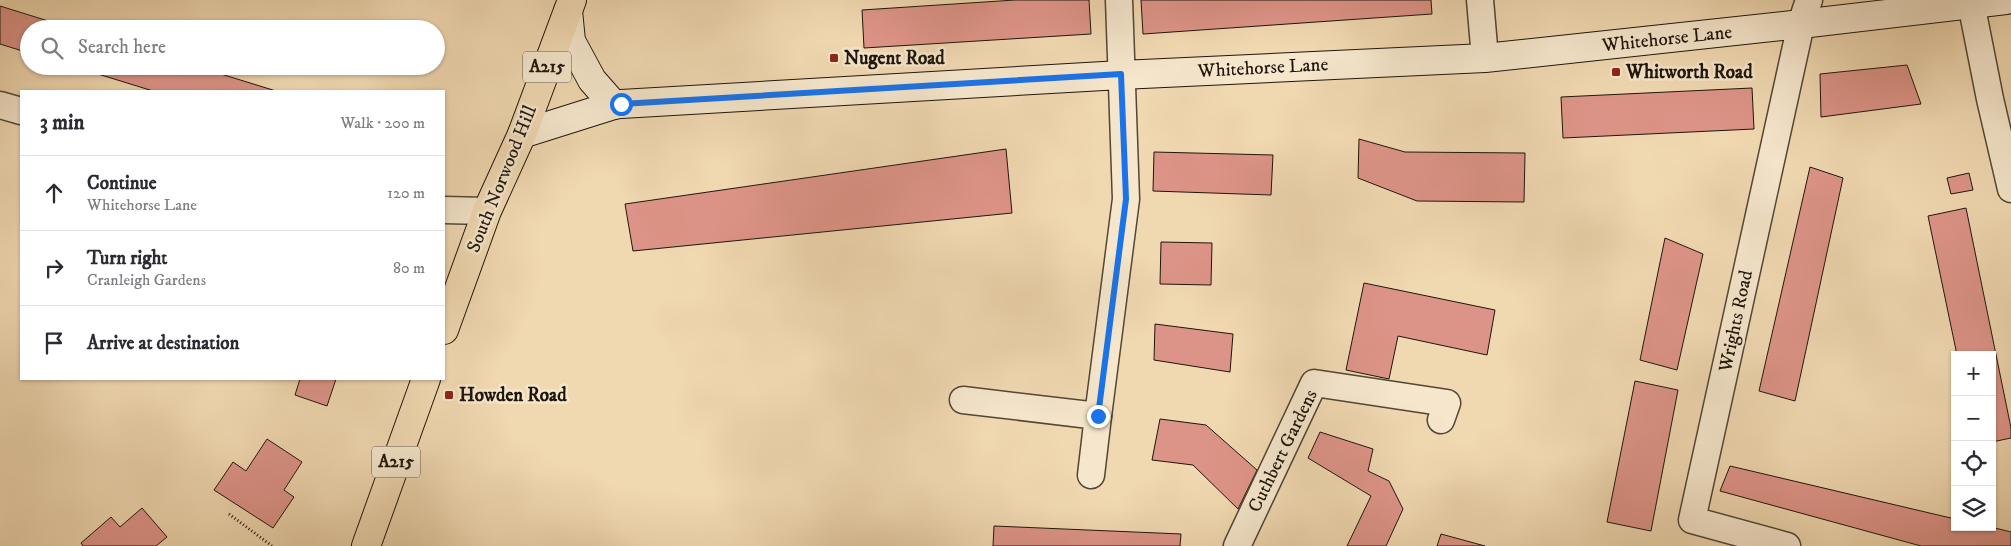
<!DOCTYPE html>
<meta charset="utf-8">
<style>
body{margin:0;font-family:"IM FELL DW Pica",serif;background:#f2f2f3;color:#2b2b33}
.controls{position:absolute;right:15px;bottom:15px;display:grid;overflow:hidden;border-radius:0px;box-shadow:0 1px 4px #0004}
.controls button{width:45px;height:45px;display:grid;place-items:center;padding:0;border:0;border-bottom:1px solid #e1e1e2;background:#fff;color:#2b2b33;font:25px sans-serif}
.stop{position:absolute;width:15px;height:15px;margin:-11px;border:4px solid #1a73e8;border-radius:50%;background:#fff}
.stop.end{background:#1a73e8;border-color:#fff;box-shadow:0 1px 5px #0008}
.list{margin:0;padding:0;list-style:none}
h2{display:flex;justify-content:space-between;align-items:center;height:65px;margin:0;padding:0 20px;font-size:21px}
h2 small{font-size:16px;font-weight:400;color:#7c7c81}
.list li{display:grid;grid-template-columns:32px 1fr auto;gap:15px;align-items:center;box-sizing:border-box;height:75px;padding:0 20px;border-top:1px solid #e1e1e2}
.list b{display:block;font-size:19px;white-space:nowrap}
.list p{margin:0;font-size:16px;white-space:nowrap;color:#7c7c81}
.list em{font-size:16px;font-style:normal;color:#7c7c81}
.icon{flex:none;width:28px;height:28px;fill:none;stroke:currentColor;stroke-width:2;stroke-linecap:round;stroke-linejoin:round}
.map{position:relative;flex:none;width:2011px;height:546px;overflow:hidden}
.search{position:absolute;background:#fff;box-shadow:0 1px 4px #0004;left:20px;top:20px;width:425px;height:55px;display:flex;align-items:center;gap:12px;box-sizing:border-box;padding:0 18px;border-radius:28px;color:#7c7c81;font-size:19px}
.panel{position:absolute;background:#fff;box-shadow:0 1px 4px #0004;left:20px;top:90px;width:425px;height:290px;border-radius:0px}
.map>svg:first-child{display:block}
</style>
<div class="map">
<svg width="2011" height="546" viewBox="0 0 2011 546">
<rect width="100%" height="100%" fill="#f0d8b1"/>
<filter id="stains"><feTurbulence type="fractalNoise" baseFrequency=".004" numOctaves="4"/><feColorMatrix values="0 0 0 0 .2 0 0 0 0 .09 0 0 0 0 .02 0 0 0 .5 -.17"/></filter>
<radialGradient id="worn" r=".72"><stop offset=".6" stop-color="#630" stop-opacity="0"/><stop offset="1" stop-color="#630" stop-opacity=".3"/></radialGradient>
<!-- building -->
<g fill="#dd9488" stroke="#1e160c">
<polygon points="1015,0 1089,0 1091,34 864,48 862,10"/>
<polygon points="1141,0 1431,0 1432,14 1143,34"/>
<polygon points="0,6 74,29 29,29 29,53 0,44"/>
<polygon points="1907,65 1921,104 1821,117 1820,74"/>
<polygon points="72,66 195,66 276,91 153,91"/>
<polygon points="1752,88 1754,129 1563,138 1561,97"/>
<polygon points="1359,139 1405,152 1525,153 1524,202 1417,201 1358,178"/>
<polygon points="1006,149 1012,213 633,251 625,204"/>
<polygon points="1154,152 1273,155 1271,195 1153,191"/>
<polygon points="1810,167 1843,178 1795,401 1759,391"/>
<polygon points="1969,173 1973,190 1951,194 1947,178"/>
<polygon points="1966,208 2011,428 2011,438 1992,442 1992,355 1957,355 1928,216"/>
<polygon points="1665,238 1703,254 1677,370 1640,360"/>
<polygon points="1161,242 1212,243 1211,285 1160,284"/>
<polygon points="1364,283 1495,310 1487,355 1398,336 1389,379 1346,370"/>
<polygon points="1155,324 1233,334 1230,372 1154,360"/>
<polygon points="300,379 336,379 327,406 295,395"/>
<polygon points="1635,381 1678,390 1651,531 1607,522"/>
<polygon points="1160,419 1206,425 1257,470 1238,509 1193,465 1152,460"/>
<polygon points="1320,432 1373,449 1368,471 1389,481 1403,509 1386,546 1347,546 1371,496 1308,458"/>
<polygon points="267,439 302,462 284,490 294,497 273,528 214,490 233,462 246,471"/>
<polygon points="1730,466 1955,519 1955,527 1991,527 2011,532 2011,546 1921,546 1720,491"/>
<polygon points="142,508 167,537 156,546 83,546 81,543 111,517 120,527"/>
<polygon points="994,526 1181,534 1180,546 993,546"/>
<polygon points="1441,534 1485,546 1437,546"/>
</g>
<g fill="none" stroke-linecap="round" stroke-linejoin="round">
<defs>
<g id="street">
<polyline points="1480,0 1485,58"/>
<polyline points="1971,3 1990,99 2011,189"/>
<polyline points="0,105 21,111"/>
<polyline points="444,210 487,211"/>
<polyline points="963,400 1098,416 1126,199 1119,0"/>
<polyline points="1091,475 1098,416"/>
<polyline points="1237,546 1314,383 1447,403 1441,420"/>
<polyline points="1787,546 1692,520 1801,24 1809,0"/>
</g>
<g id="secondary">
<polyline points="568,11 571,41 592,80 614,105"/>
<polyline points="522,134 614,105 621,104 1121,75 1485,58 1801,24 2006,0"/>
</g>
<g id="primary">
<polyline points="444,330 487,211 522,134 572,0"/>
<polyline points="366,546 426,379"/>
</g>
</defs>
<!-- street casing -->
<use href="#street" stroke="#524635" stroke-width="29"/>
<!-- secondary casing -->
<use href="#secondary" stroke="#1e160c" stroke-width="30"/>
<!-- primary casing -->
<use href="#primary" stroke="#1e160c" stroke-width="30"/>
<!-- path -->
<polyline stroke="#1e160c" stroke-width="3" stroke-dasharray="1 2.5" stroke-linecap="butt" points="229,514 272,546"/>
<!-- street -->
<use href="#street" stroke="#f5e6cc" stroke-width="26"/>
<!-- secondary -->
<use href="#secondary" stroke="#f5e6cc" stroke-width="28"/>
<!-- primary -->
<use href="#primary" stroke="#f0d8b1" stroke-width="28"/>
</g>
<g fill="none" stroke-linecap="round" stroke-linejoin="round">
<!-- route -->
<polyline stroke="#1a73e8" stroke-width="6" points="621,104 1121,74 1126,199 1098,416"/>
</g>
<!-- markers -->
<g fill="#8f2418" stroke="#f5e6cc" stroke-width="2">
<rect x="829" y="53" width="10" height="10" rx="2.5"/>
<rect x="1611" y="67" width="10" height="10" rx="2.5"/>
<rect x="444" y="390" width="10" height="10" rx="2.5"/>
</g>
<g text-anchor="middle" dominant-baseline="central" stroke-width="5" stroke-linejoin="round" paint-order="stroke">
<!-- shield labels -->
<g fill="#f5e6cc" stroke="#5e5446" stroke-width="1">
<rect x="523" y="51.5" width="48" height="31" rx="4"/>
<rect x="372" y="446.5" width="48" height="31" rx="4"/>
</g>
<g font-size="18" font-weight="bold" fill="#1e160c">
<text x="547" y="67">A215</text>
<text x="396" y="462">A215</text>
</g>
<!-- street labels -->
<g font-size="19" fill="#1e160c" stroke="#f5e6cc">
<text transform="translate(1667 39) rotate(-6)">Whitehorse Lane</text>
<text transform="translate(1263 68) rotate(-3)">Whitehorse Lane</text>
<text transform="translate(502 179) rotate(-68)">South Norwood Hill</text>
<text transform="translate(1736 321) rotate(-78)">Wrights Road</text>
<text transform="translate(1283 451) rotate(-64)">Cuthbert Gardens</text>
</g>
<!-- poi labels -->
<g font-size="19" font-weight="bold" fill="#1e160c" stroke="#f5e6cc" text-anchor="start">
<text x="844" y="58">Nugent Road</text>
<text x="1626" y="72">Whitworth Road</text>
<text x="459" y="395">Howden Road</text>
</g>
</g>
<rect width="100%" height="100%" filter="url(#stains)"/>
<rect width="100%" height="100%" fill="url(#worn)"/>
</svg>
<div class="controls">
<button>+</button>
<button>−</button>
<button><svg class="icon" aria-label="locate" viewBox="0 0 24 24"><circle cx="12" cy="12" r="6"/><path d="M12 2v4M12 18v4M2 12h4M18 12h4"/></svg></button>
<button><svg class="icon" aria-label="layers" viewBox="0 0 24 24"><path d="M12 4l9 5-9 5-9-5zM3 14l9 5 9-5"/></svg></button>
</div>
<div class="stop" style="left:621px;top:104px"></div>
<div class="stop end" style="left:1098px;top:416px"></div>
<div class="search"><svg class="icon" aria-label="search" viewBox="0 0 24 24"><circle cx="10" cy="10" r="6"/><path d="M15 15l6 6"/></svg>Search here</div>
<section class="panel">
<h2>3 min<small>Walk · 200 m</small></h2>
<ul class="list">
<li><svg class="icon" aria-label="ahead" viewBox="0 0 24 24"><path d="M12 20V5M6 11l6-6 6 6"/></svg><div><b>Continue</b><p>Whitehorse Lane</p></div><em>120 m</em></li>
<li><svg class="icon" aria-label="right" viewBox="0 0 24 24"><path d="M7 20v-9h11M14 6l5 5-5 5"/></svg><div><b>Turn right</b><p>Cranleigh Gardens</p></div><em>80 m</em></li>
<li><svg class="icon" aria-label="arrive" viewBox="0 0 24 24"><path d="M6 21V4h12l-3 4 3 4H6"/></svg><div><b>Arrive at destination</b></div></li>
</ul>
</section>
</div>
